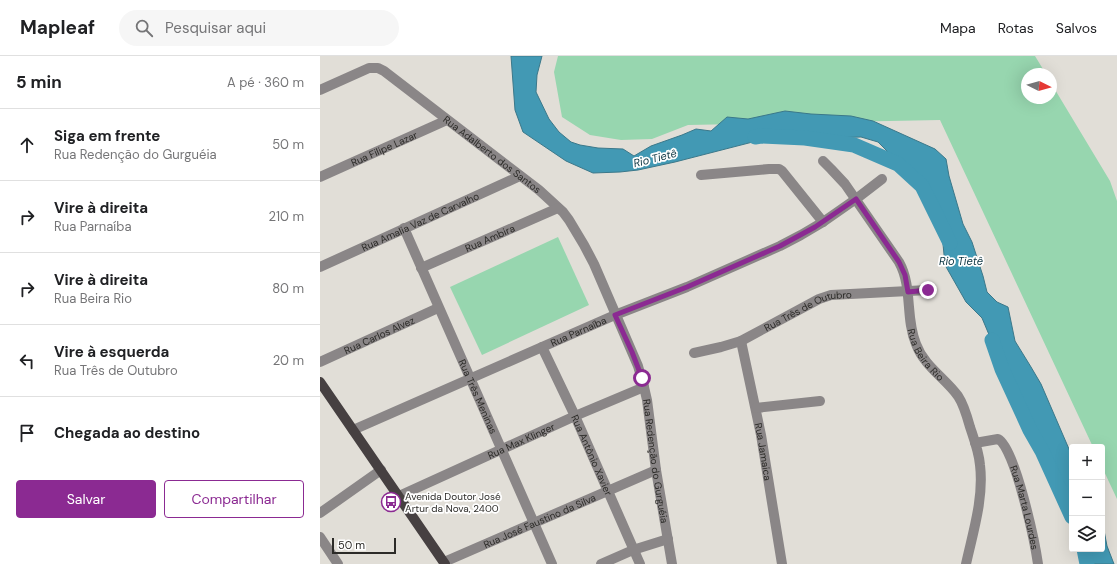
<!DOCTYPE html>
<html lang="pt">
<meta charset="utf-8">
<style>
body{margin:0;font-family:"DM Sans",sans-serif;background:#f6f6f6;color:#202124}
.controls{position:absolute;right:12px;bottom:12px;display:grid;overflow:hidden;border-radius:4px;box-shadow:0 4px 16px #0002}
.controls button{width:36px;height:36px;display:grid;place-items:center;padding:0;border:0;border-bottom:1px solid #e0e0e0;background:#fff;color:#202124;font:20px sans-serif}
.compass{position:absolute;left:701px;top:12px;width:36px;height:36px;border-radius:50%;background:#fff;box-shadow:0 4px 16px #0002;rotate:95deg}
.scale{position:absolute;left:12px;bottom:10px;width:64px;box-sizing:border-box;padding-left:4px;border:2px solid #2c2b28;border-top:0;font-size:11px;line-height:14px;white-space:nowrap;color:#2c2b28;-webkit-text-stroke:3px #fff;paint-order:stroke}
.stop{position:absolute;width:12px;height:12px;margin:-9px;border:3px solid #8b2a92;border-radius:50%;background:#fff}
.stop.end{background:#8b2a92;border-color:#fff;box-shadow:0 1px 4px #0008}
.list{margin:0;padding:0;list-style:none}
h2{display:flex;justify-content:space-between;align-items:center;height:52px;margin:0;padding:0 16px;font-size:17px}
h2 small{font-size:13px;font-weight:400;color:#757577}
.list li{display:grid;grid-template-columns:26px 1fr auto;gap:12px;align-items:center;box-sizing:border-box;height:72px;padding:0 16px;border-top:1px solid #e0e0e0}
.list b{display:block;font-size:15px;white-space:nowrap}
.list p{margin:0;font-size:13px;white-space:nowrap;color:#757577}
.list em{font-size:13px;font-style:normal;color:#757577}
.actions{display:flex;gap:8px;padding:12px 16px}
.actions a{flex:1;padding:9px 0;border:1px solid #8b2a92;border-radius:4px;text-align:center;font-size:14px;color:#8b2a92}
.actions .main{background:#8b2a92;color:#fff}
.icon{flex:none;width:22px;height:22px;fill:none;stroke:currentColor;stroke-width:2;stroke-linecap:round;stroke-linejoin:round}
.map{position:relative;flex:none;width:797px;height:508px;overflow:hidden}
header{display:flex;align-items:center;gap:24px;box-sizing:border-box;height:56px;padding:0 20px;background:#fff;border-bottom:1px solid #e0e0e0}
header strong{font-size:19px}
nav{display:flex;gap:22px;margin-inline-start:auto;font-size:14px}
.search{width:280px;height:36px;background:#f6f6f6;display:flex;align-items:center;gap:10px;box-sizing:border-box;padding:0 14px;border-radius:22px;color:#757577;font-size:15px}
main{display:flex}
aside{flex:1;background:#fff}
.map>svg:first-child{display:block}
</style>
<header>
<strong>Mapleaf</strong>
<div class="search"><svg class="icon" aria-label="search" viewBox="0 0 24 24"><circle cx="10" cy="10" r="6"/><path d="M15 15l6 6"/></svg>Pesquisar aqui</div>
<nav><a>Mapa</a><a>Rotas</a><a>Salvos</a></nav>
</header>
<main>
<aside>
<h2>5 min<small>A pé · 360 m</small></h2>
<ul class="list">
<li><svg class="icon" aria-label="ahead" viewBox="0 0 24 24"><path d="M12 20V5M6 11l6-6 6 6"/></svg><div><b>Siga em frente</b><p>Rua Redenção do Gurguéia</p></div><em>50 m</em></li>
<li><svg class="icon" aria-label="right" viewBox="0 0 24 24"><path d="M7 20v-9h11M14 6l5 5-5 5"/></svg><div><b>Vire à direita</b><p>Rua Parnaíba</p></div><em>210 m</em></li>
<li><svg class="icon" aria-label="right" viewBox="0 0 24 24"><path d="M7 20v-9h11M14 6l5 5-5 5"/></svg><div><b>Vire à direita</b><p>Rua Beira Rio</p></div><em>80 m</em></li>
<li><svg class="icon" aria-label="left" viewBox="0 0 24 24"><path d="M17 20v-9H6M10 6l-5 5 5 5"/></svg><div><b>Vire à esquerda</b><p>Rua Três de Outubro</p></div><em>20 m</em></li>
<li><svg class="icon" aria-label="arrive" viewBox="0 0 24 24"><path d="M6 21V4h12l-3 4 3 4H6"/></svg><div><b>Chegada ao destino</b></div></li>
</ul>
<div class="actions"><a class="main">Salvar</a><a>Compartilhar</a></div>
</aside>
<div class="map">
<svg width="797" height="508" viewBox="0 0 797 508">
<rect width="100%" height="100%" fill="#e1ded7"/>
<!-- green -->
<g fill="#97d6af">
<polygon points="238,0 715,0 726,18 707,18 707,42 731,42 731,27 790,125 797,145 797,443 782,411 782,391 773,391 620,64 368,69 332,83 301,84 270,79 242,61 234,16"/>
<polygon points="238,181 269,249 162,299 130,231"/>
</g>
<!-- water -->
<g fill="#4299b4" stroke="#3b788a">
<polygon points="191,0 222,0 217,19 216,36 229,63 239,76 251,86 260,89 278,92 303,93 314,100 331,90 362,79 376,73 391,75 407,61 428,63 465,55 491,58 531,60 553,65 615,93 626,103 629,120 643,168 652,186 663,220 667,236 677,246 688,251 695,285 711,311 721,328 752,400 752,470 744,456 748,438 683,312 662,262 646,246 625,209 621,167 600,122 575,103 558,86 541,81 508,82 456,80 355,106 318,114 300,116 273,117 246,105 203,76 195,54"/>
<polygon points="782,464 787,490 794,508 768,508 768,493 782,493"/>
</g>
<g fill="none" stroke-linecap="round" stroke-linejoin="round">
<!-- river -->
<g stroke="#4299b4" stroke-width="15">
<polyline points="435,81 441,80 485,82 534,89 578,108 602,130 630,187"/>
<polyline points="672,284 682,313 710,374 722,395 752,461"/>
<polyline points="764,493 767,508"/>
</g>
<!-- minor -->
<g stroke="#8a8687" stroke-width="10">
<path id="s1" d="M0 34 49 12H58L64 15 219 134 243 156 249 164 264 189 274 208 318 310 324 331 327 344 336 414 352 508"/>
<path id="s2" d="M503 105 511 113 525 128 579 206C593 231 585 262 596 288 604 310 625 322 638 340 644 349 647 360 650 371 654 383 659 396 660 409 664 442 653 476 646 508"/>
<polyline points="381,119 449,113 459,113 462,115 503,166"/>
<path id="s3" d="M0 121 127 64"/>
<path id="s4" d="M84 172 232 508"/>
<path id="s5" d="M0 211 200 120"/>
<path id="s6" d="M101 212 238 152"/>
<path id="s7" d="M421 285 441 379 462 508"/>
<path id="s8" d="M222 291 255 360 320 508"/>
<path id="s9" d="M374 297 401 291 421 285 499 243 511 239 608 234"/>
<path id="s10" d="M0 306 118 252"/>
<polyline points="436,352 500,345"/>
<path id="s11" d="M33 374 295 259 367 231 460 190 481 179 503 166 536 143 562 123"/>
<path id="s12" d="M655 387 678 383C695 391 715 487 718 508"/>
<path id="s13" d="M79 440 255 360 324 331"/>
<polyline points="0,457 61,414"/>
<polyline points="0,481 18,508"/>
<path id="s14" d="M124 506 336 414"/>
<polyline points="281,508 313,494 348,483"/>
</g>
<!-- major -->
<polyline stroke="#464041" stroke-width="10" points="0,326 125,508"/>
</g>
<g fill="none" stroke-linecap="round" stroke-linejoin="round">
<!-- route -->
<polyline stroke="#8b2a92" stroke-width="5" points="322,322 312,296 295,259 367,231 460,190 495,171 536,143 579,206 585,219 588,236 608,234"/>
</g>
<!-- icons -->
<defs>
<symbol id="bus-ring" viewBox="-11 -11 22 22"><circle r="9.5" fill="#fff" stroke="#8b2a92" stroke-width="1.5"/><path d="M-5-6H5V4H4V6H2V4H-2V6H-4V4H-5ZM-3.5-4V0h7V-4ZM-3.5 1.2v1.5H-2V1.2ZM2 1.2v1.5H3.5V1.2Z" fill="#8b2a92"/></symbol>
</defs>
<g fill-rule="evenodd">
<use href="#bus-ring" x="60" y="435" width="22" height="22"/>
</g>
<g text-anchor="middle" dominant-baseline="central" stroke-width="3.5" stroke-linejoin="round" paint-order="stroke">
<!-- street labels -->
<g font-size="10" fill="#2c2b28" stroke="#fff">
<text stroke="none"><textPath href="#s3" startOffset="70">Rua Filipe Lazar</textPath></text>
<text stroke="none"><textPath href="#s1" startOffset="206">Rua Adalberto dos Santos</textPath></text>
<text stroke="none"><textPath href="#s5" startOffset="110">Rua Amalia Vaz de Carvalho</textPath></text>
<text stroke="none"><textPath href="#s6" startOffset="75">Rua Ambira</textPath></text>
<text stroke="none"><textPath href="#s9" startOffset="123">Rua Três de Outubro</textPath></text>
<text stroke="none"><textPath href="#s11" startOffset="246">Rua Parnaíba</textPath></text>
<text stroke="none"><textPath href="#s10" startOffset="65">Rua Carlos Alvez</textPath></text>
<text stroke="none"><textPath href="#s2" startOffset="225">Rua Beira Rio</textPath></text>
<text stroke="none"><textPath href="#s4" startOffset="184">Rua Três Meninas</textPath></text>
<text stroke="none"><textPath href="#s13" startOffset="134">Rua Max Klinger</textPath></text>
<text stroke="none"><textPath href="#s7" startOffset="113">Rua Jamaica</textPath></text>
<text stroke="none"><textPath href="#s8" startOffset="119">Rua Antônio Xavier</textPath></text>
<text stroke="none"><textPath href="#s1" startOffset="566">Rua Redenção do Gurguéia</textPath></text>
<text stroke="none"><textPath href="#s12" startOffset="98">Rua Marta Lourdes</textPath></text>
<text stroke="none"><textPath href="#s14" startOffset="104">Rua José Faustino da Silva</textPath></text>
</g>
<!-- poi labels -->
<g font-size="10" fill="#2c2b28" stroke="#fff" text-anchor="start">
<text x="85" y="440">Avenida Doutor José<tspan x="85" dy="12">Artur da Nova, 2400</tspan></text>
</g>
<!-- water labels -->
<g font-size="11" font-style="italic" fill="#0a3340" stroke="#fff">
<text transform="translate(335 102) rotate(-14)">Rio Tietê</text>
<text x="641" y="205">Rio Tietê</text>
</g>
</g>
</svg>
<div class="controls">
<button>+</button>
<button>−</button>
<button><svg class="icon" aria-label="layers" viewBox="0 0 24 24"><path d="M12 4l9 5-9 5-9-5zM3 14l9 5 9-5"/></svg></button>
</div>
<svg class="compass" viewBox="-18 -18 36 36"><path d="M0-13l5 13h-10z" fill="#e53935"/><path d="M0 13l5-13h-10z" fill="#757577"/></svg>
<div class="scale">50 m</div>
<div class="stop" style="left:322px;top:322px"></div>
<div class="stop end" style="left:608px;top:234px"></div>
</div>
</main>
